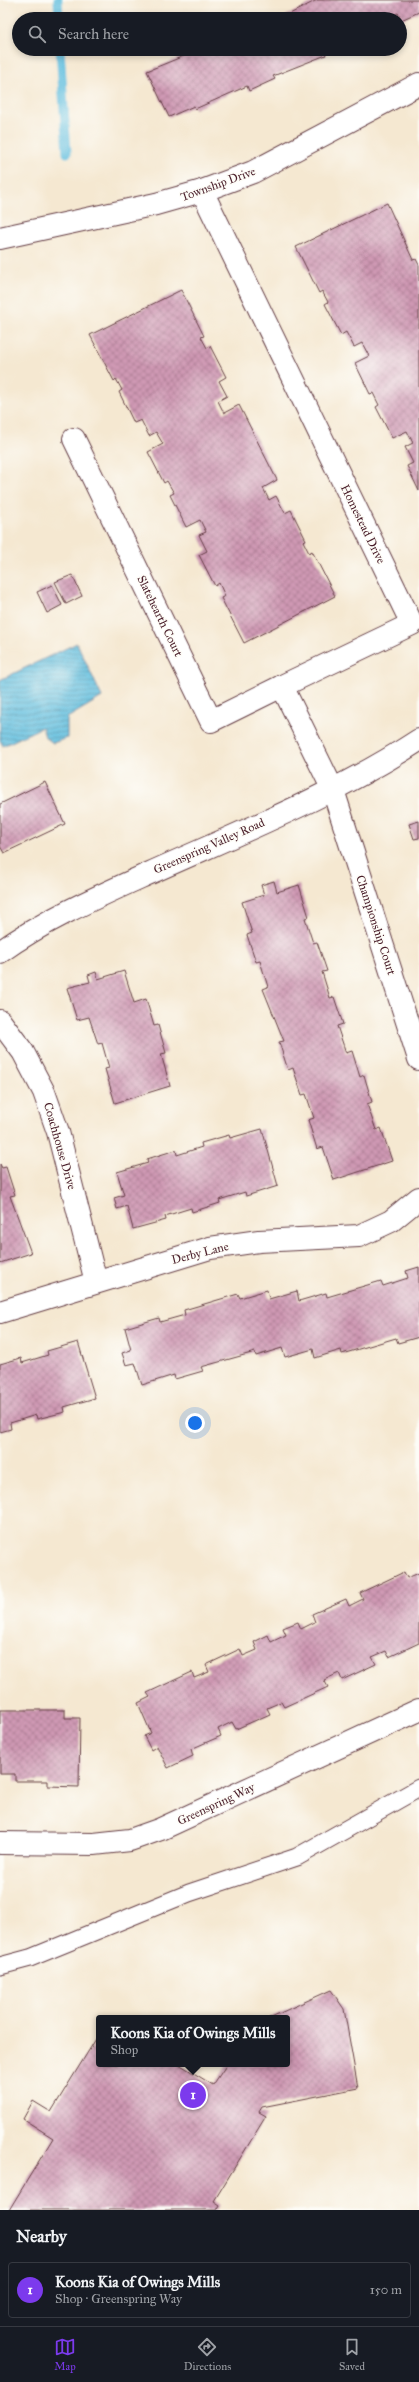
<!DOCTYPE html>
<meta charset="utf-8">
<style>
body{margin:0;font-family:"IM FELL Great Primer",serif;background:#242831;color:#f1f3f6}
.you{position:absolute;left:195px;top:1423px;width:14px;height:14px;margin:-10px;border:3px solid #fff;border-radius:50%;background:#1a73e8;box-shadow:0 0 0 6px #1a73e833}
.badge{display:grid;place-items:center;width:26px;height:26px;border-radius:50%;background:#7c3aed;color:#fff;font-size:13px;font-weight:700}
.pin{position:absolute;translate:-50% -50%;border:2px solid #fff;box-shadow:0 1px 4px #0006}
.popup{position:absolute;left:96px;top:2015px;width:194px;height:52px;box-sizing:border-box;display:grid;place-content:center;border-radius:4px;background:#171b24;filter:drop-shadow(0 1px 3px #0005);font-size:13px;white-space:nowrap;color:#9ea1a6}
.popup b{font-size:15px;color:#f1f3f6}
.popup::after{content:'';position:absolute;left:50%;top:100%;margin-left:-8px;border:8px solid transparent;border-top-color:#171b24}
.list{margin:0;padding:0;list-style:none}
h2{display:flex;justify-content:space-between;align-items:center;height:52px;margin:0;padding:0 16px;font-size:17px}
h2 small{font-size:13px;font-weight:400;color:#9ea1a6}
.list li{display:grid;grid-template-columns:26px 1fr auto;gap:12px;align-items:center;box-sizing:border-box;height:56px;margin:0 8px 8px;padding:0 8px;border:1px solid #363941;border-radius:4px}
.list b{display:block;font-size:15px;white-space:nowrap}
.list p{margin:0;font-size:13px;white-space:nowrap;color:#9ea1a6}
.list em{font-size:13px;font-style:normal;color:#9ea1a6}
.icon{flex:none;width:22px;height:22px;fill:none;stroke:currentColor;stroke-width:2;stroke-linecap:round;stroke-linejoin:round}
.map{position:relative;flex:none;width:419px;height:2210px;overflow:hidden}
.search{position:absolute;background:#171b24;box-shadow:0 2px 6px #0003;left:12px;right:12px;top:12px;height:44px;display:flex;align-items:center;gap:10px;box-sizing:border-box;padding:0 14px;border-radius:22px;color:#9ea1a6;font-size:15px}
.sheet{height:116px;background:#171b24}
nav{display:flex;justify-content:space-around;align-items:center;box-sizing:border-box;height:56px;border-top:1px solid #363941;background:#171b24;font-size:11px;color:#9ea1a6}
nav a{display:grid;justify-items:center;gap:2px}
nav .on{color:#7c3aed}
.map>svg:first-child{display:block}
</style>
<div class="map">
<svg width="419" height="2210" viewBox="0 0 419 2210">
<defs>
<pattern id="water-rules" width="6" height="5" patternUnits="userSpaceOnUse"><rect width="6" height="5" fill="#60bede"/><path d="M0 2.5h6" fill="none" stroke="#519ab4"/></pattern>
<pattern id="building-cross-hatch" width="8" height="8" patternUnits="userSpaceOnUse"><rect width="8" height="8" fill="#cf99b4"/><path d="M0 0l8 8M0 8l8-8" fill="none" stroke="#aa7c93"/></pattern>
</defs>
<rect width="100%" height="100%" fill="#fdfcf7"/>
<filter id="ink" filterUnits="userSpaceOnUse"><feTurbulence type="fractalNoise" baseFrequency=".025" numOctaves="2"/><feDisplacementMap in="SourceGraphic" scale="8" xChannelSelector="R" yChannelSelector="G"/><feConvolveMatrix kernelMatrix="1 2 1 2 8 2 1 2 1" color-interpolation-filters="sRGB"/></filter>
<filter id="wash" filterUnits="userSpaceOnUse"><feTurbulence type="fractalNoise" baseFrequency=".012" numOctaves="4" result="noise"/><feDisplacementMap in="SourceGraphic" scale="16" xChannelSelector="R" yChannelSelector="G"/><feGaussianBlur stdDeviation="0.9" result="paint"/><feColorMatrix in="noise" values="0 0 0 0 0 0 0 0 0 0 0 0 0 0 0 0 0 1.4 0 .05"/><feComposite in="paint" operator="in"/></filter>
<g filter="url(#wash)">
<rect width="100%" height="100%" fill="#f5e8d1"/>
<!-- water -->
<polygon fill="url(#water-rules)" stroke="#556e84" points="77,643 102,697 67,718 67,738 53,743 45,737 42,727 3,746 0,740 0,680"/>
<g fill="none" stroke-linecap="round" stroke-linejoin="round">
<!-- stream -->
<g stroke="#60bede" stroke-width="9">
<polyline points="58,0 59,19"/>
<polyline points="60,49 67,153"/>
</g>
</g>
<g id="blocks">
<!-- building -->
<g fill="url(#building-cross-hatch)">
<polygon points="317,0 419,0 419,12 401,20 398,13 384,19 280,19"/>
<polygon points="201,49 202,52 209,49 329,49 324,51 326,55 273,76 275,79 249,91 247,86 195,109 194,106 169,117 147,71"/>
<polygon points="387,203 413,260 416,259 419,265 419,491 407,466 413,463 405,447 413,443 407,431 392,438 376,407 379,405 373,393 370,394 355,363 369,356 362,343 354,347 346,332 341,335 325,304 328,302 322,291 319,293 296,247"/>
<polygon points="181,290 204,336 201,337 207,348 210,346 226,377 219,381 227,396 218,401 224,413 239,405 277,480 263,488 269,500 276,496 285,513 291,510 306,540 303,541 309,553 312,551 335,596 244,643 221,598 225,596 219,583 215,586 199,555 207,551 199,535 206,532 200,520 186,527 170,495 174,493 167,481 164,483 148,452 163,444 156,432 149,436 141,420 134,423 119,392 122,390 116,379 114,381 90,335"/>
<polygon points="72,575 82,596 66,604 55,582"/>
<polygon points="52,585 62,605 47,613 37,592"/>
<polygon points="45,782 65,824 4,853 0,846 0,804"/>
<polygon points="419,821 419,838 414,839 409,824"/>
<polygon points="274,881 277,892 299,885 309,917 305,918 313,943 317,942 327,971 322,972 330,998 334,997 343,1024 337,1026 346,1053 352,1051 360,1077 364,1075 372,1102 367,1104 376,1130 381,1128 392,1161 334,1180 323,1147 317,1149 308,1120 314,1118 306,1094 302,1095 293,1068 288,1070 279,1042 284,1041 263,989 268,987 260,961 256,962 247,935 252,933 242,902 264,895 261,885"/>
<polygon points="124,971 134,1003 146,999 154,1026 158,1025 166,1053 161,1054 170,1086 115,1103 105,1069 109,1068 102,1043 98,1044 89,1017 77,1020 67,988 90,982 88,975 96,972 98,979"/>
<polygon points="262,1129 278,1186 246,1196 245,1192 219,1200 220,1203 192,1212 191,1208 165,1216 166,1220 133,1229 127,1206 117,1209 114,1198 124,1195 117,1172 148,1163 147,1159 176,1150 177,1155 202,1147 201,1143 229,1135 230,1138"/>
<polygon points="0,1164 2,1168 6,1167 15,1195 10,1196 31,1253 0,1263"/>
<polygon points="419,1267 419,1337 398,1343 396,1338 342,1354 341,1350 315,1358 313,1349 285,1357 282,1348 256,1356 255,1352 201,1367 203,1371 175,1379 174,1375 142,1385 135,1363 126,1365 122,1353 131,1350 125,1328 159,1318 160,1322 185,1315 184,1310 238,1294 240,1298 267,1290 269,1299 297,1291 299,1301 326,1293 327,1297 381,1281 383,1286 408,1278 406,1271"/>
<polygon points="78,1342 95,1398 64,1407 65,1412 37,1419 36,1415 10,1423 11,1429 0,1432 0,1364 21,1358 22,1363 48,1355 47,1351"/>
<polygon points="404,1572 407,1578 419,1573 419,1643 389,1657 386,1651 372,1657 376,1664 342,1680 339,1673 324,1680 328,1687 284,1707 281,1702 267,1708 270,1714 236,1729 232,1722 218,1729 221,1736 191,1749 193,1756 168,1768 157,1746 151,1750 144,1736 151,1733 138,1703 150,1697 147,1693 192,1672 194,1678 209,1672 206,1665 240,1649 243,1656 257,1650 254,1642 268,1635 271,1642 286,1635 283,1628 298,1622 301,1629 315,1622 312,1614 346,1599 349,1606 363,1599 360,1593"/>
<polygon points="0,1710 65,1710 65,1718 80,1718 79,1787 48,1786 48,1781 15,1781 15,1774 0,1774"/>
<polygon points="331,1990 344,2009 358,2088 262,2107 259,2112 266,2116 214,2201 220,2205 217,2210 9,2210 53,2138 23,2119 33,2101 51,2112 99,2034 99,2064 179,2064 213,2085 227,2064 287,2064 287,2018 269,2018"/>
</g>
</g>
</g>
<g filter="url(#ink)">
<use href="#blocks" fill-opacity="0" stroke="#643d44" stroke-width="1"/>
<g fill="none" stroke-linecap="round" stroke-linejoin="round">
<defs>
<polyline id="lane" points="0,1966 30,1958 189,1893 297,1857 419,1788"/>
<g id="street">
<polyline points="202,191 412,624 282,686 333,790 419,1059"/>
<polyline points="0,238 156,204 202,191 253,172 419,84"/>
<polyline points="74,439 211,721 282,686"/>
<path d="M0 952C46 919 99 896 150 873 241 832 335 795 419 740"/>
<polyline points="0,1021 23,1052 44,1092 58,1132 96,1282"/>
<polyline points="0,1312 210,1248 259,1241 359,1236 391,1221 419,1198"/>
<polyline points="0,1843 94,1844 130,1840 161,1829 419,1710"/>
</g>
</defs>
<!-- lane casing -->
<use href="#lane" stroke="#643d44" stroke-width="19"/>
<!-- street casing -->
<use href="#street" stroke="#643d44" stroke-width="24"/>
<!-- lane -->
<use href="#lane" stroke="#fff" stroke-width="17"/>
<!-- street -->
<use href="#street" stroke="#fff" stroke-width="22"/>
</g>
</g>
<g text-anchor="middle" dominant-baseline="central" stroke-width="3" stroke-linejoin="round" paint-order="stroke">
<!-- street labels -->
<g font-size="12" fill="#4a1f2b" stroke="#fdfcf7">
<text transform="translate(218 184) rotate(-20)">Township Drive</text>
<text transform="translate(363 524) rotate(64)">Homestead Drive</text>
<text transform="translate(160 616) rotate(64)">Slatehearth Court</text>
<text transform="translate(209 846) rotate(-24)">Greenspring Valley Road</text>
<text transform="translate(376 925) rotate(72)">Championship Court</text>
<text transform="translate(60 1146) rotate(74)">Coachhouse Drive</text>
<text transform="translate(200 1253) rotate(-14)">Derby Lane</text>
<text transform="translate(216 1804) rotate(-25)">Greenspring Way</text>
</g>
</g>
</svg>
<div class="you"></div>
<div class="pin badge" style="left:193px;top:2095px">1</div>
<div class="popup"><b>Koons Kia of Owings Mills</b>Shop</div>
<div class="search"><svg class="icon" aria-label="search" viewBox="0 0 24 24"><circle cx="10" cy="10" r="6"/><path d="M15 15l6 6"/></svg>Search here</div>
</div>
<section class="sheet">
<h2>Nearby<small></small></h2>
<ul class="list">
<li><span class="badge">1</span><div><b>Koons Kia of Owings Mills</b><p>Shop · Greenspring Way</p></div><em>150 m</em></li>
</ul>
</section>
<nav>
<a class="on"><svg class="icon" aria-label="map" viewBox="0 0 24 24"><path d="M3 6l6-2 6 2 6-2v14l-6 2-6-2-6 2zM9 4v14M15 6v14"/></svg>Map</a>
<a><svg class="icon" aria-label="directions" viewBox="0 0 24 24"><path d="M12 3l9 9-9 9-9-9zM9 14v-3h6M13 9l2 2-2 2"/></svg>Directions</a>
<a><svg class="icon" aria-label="saved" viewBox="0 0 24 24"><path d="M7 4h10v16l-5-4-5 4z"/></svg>Saved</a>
</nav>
